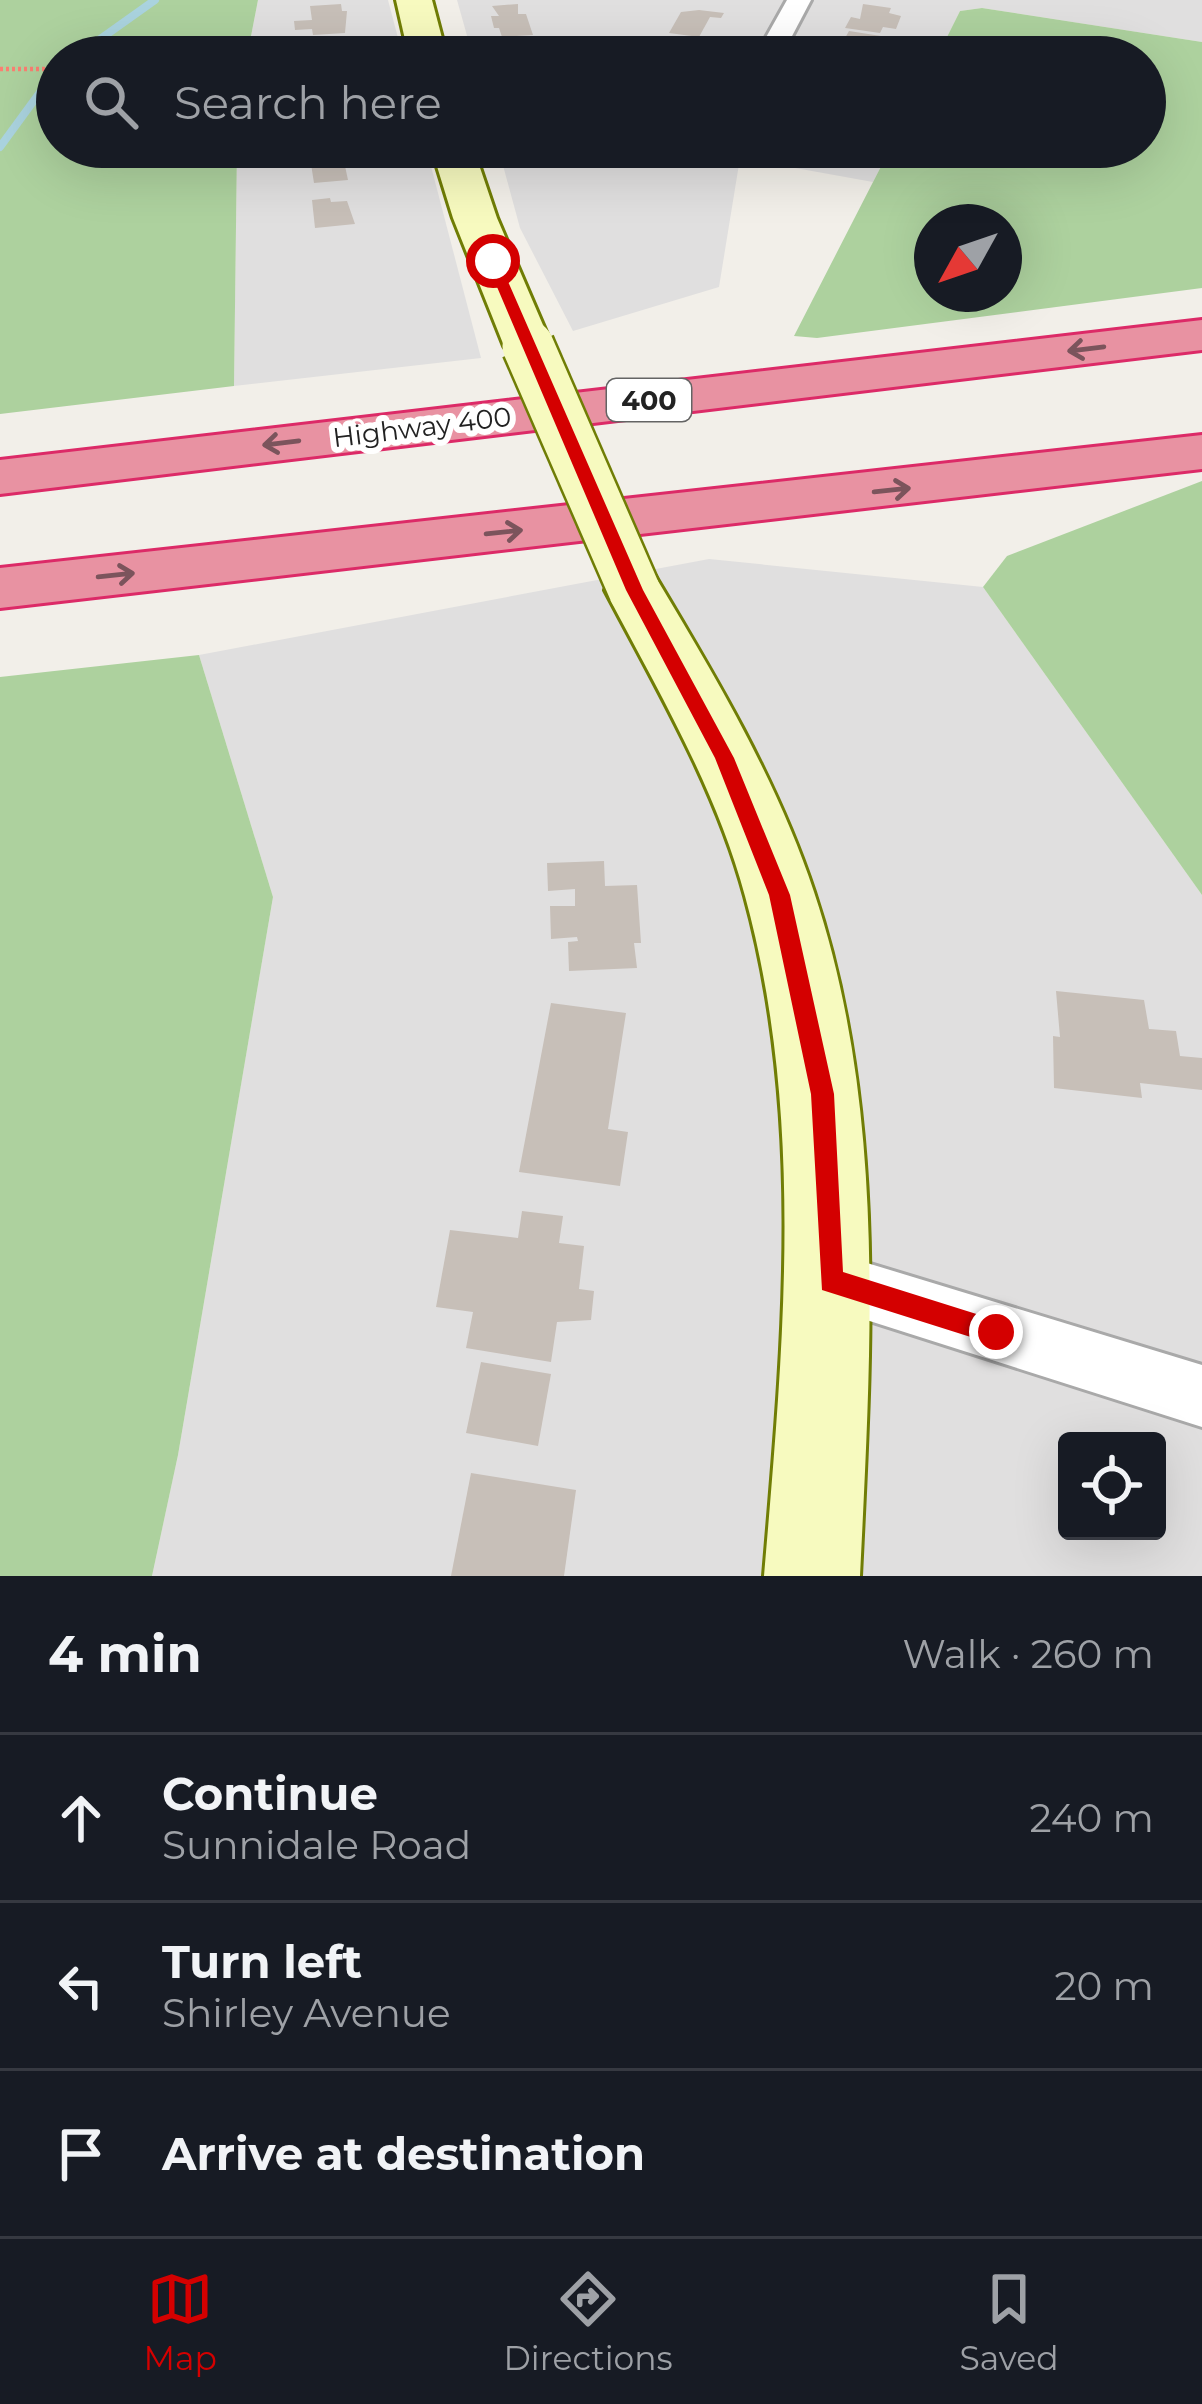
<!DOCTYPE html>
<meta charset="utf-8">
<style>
body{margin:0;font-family:Montserrat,sans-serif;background:#242831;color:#f1f3f6}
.controls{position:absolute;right:36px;bottom:36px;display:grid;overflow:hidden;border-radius:12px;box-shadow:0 12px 48px #0002}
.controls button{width:108px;height:108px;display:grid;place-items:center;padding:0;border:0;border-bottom:3px solid #363941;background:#171b24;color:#f1f3f6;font:60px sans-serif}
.compass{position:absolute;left:914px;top:204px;width:108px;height:108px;border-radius:50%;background:#171b24;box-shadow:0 12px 48px #0002;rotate:230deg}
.stop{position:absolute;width:36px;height:36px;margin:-27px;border:9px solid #d40000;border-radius:50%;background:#fff}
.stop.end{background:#d40000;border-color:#fff;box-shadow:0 3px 12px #0008}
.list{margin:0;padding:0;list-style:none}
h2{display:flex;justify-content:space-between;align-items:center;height:156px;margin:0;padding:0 48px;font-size:51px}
h2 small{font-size:39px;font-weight:400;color:#9ea1a6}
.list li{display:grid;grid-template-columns:78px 1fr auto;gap:36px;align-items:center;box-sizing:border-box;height:168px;padding:0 48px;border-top:3px solid #363941}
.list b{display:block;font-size:45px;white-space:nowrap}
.list p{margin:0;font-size:39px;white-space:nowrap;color:#9ea1a6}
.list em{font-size:39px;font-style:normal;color:#9ea1a6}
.icon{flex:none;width:66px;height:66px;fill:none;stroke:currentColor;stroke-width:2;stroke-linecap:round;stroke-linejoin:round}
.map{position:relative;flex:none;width:1202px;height:1576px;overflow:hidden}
.search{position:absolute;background:#171b24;box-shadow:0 12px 48px #0002;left:36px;right:36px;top:36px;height:132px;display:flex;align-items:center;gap:30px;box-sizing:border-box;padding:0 42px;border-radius:66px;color:#9ea1a6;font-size:45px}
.sheet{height:660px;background:#171b24}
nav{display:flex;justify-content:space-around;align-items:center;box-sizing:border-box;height:168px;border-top:3px solid #363941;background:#171b24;font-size:33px;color:#9ea1a6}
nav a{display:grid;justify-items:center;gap:6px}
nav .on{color:#d40000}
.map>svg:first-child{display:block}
</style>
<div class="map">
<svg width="1202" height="1576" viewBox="0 0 1202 1576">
<rect width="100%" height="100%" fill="#f2efe9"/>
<!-- residential -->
<g fill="#e0dfdf" fill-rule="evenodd">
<polygon points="258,0 388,0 403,57 247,57"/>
<polygon points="457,0 1202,0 1202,42 982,8 960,11 937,57 473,57"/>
<polygon points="237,147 426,147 481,358 234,386"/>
<polygon points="498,147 891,147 873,182 740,158 719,287 573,331 520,228"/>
<path d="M709 559 983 587 1202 895V1576H152L178 1455 273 897 199 655ZM1067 1441H1157V1531H1067Z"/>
</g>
<!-- forest -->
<g fill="#add19e" fill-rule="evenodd">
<polygon points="0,0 258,0 247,57 57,57 57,147 237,147 234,386 0,414"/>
<path d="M982 8 1202 42V288L817 338 794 336 891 147H1145V57H937L960 11ZM1004 222V294H932V222Z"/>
<polygon points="1202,481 1202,895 983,587 1007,556"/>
<polygon points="199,655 273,897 178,1455 152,1576 0,1576 0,677"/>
</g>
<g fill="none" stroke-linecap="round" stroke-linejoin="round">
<!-- stream -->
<g stroke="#aad3df" stroke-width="8">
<polyline points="75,57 155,0"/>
<polyline points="0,147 57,69"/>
</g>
</g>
<!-- building -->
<g fill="#c7bfb8">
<polygon points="341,4 342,11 347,11 345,33 313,35 312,29 295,30 294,21 312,20 310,6"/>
<polygon points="518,4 518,14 526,14 533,35 502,37 499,28 494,28 491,16 499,16 492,6"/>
<polygon points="863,4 891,8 889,13 901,16 896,29 883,27 880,33 845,28 851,17 860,19"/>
<polygon points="699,10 724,13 721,18 710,17 699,37 669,33 681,12"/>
<polygon points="849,31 881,36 871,57 827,52 834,38 844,40"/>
<polygon points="320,147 358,147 362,164 345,166 348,180 314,183 311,164 323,163"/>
<polygon points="540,147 583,147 589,164 539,168 534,153 541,152"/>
<polygon points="330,198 331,202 347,201 355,224 315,228 312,200"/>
<polygon points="604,861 605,886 637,885 641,943 634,943 637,968 569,971 568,942 578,941 577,937 551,939 550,906 575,906 575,889 548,891 547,863"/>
<polygon points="1056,991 1144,1000 1149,1029 1176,1031 1180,1056 1202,1058 1202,1090 1140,1083 1142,1098 1054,1088 1053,1036 1060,1037"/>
<polygon points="551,1003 626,1013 608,1129 628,1132 620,1186 519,1172"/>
<polygon points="522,1211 563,1216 559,1243 584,1246 579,1289 594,1291 591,1320 557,1322 551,1362 466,1348 473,1312 436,1307 450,1230 518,1238"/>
<polygon points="481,1362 551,1374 538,1446 466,1433"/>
<polygon points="471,1473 576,1490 564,1576 451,1576"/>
</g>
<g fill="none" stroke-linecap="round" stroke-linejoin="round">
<defs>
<g id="minor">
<polygon points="787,0 811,0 781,57 755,57"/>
<polygon points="733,147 719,156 705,148 705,147"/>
<polygon points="831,1252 1202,1365 1202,1427 810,1302 802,1281 810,1260"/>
</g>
<g id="secondary">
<polygon points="396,0 432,0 447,57 409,57"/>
<polygon points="431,147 473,147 497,218 552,346 545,356 528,361 511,356 504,346 453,218"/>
<path d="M634 570 655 576C715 676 777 780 814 892 887 1111 871 1348 860 1576H764C783 1349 806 1119 745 896 716 788 657 689 605 590L613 576Z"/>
</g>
<g id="motorway">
<polygon points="1202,320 1202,350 0,494 0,460"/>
<polygon points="1202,435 1202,469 0,608 0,568"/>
</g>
</defs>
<!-- minor casing -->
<use href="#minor" stroke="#a9a9a9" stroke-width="6"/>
<!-- secondary casing -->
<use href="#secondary" stroke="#707d05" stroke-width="6"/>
<!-- motorway casing -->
<use href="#motorway" stroke="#dc2a67" stroke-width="6"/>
<!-- path -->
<g stroke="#fa8072" stroke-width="4.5" stroke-dasharray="3 3" stroke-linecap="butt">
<polyline points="190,57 386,40"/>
<polyline points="0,69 57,69"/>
</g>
<!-- minor -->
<use href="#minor" fill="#fff" fill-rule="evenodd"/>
<!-- secondary -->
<use href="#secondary" fill="#f7fabf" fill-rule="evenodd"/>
<!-- motorway -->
<use href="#motorway" fill="#e892a2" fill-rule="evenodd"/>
<defs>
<polyline id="secondary-bridge" points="528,346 634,590"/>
</defs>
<!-- secondary-bridge casing -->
<use href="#secondary-bridge" stroke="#707d05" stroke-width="56" stroke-linecap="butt"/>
<!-- secondary-bridge -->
<use href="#secondary-bridge" stroke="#f7fabf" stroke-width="51"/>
</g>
<!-- one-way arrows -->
<defs><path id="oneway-shaft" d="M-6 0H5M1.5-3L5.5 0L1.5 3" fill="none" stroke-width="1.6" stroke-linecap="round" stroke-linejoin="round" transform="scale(3)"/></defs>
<g stroke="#7b545c">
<use href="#oneway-shaft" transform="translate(1086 349) rotate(173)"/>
<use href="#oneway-shaft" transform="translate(281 443) rotate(173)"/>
<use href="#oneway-shaft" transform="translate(892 490) rotate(-6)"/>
<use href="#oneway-shaft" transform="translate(504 532) rotate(-6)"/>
<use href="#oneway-shaft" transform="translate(116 575) rotate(-6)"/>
</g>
<!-- route -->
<polygon fill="#d40000" points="493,257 499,261 643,590 734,758 790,895 834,1094 843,1272 1005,1323 1009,1332 1005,1341 996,1345 822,1290 811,1094 769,895 715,758 626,590 486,261"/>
<g text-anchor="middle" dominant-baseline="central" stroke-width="12" stroke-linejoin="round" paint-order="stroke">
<!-- shield labels -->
<rect fill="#fff" stroke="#646464" stroke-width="3" x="607" y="379" width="84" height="42" rx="9"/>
<g font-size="27" font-weight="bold" fill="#222">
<text x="649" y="400">400</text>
</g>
<!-- far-street labels -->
<g font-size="27" fill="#222" stroke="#fff">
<text transform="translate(422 427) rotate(-7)">Highway 400</text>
</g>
</g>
</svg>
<div class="controls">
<button><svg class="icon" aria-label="locate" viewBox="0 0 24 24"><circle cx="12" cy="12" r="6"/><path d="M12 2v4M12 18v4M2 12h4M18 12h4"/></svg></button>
</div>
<svg class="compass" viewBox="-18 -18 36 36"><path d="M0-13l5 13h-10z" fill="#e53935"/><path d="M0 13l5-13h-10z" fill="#9ea1a6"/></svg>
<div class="stop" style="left:493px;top:261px"></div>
<div class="stop end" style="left:996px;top:1332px"></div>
<div class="search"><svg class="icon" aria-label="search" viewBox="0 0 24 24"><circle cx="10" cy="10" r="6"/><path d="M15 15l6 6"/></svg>Search here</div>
</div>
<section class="sheet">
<h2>4 min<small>Walk · 260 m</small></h2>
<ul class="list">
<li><svg class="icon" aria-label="ahead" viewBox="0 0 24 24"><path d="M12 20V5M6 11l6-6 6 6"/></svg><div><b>Continue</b><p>Sunnidale Road</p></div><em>240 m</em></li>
<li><svg class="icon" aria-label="left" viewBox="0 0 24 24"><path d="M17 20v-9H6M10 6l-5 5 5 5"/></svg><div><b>Turn left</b><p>Shirley Avenue</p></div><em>20 m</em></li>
<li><svg class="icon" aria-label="arrive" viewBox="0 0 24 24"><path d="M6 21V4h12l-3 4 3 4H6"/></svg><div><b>Arrive at destination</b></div></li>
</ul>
</section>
<nav>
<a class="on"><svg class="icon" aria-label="map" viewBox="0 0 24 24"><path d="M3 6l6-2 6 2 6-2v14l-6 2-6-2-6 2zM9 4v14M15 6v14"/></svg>Map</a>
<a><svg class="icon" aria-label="directions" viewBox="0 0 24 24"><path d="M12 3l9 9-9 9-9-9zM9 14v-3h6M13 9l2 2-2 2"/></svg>Directions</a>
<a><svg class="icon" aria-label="saved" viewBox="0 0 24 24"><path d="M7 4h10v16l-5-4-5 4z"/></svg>Saved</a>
</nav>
